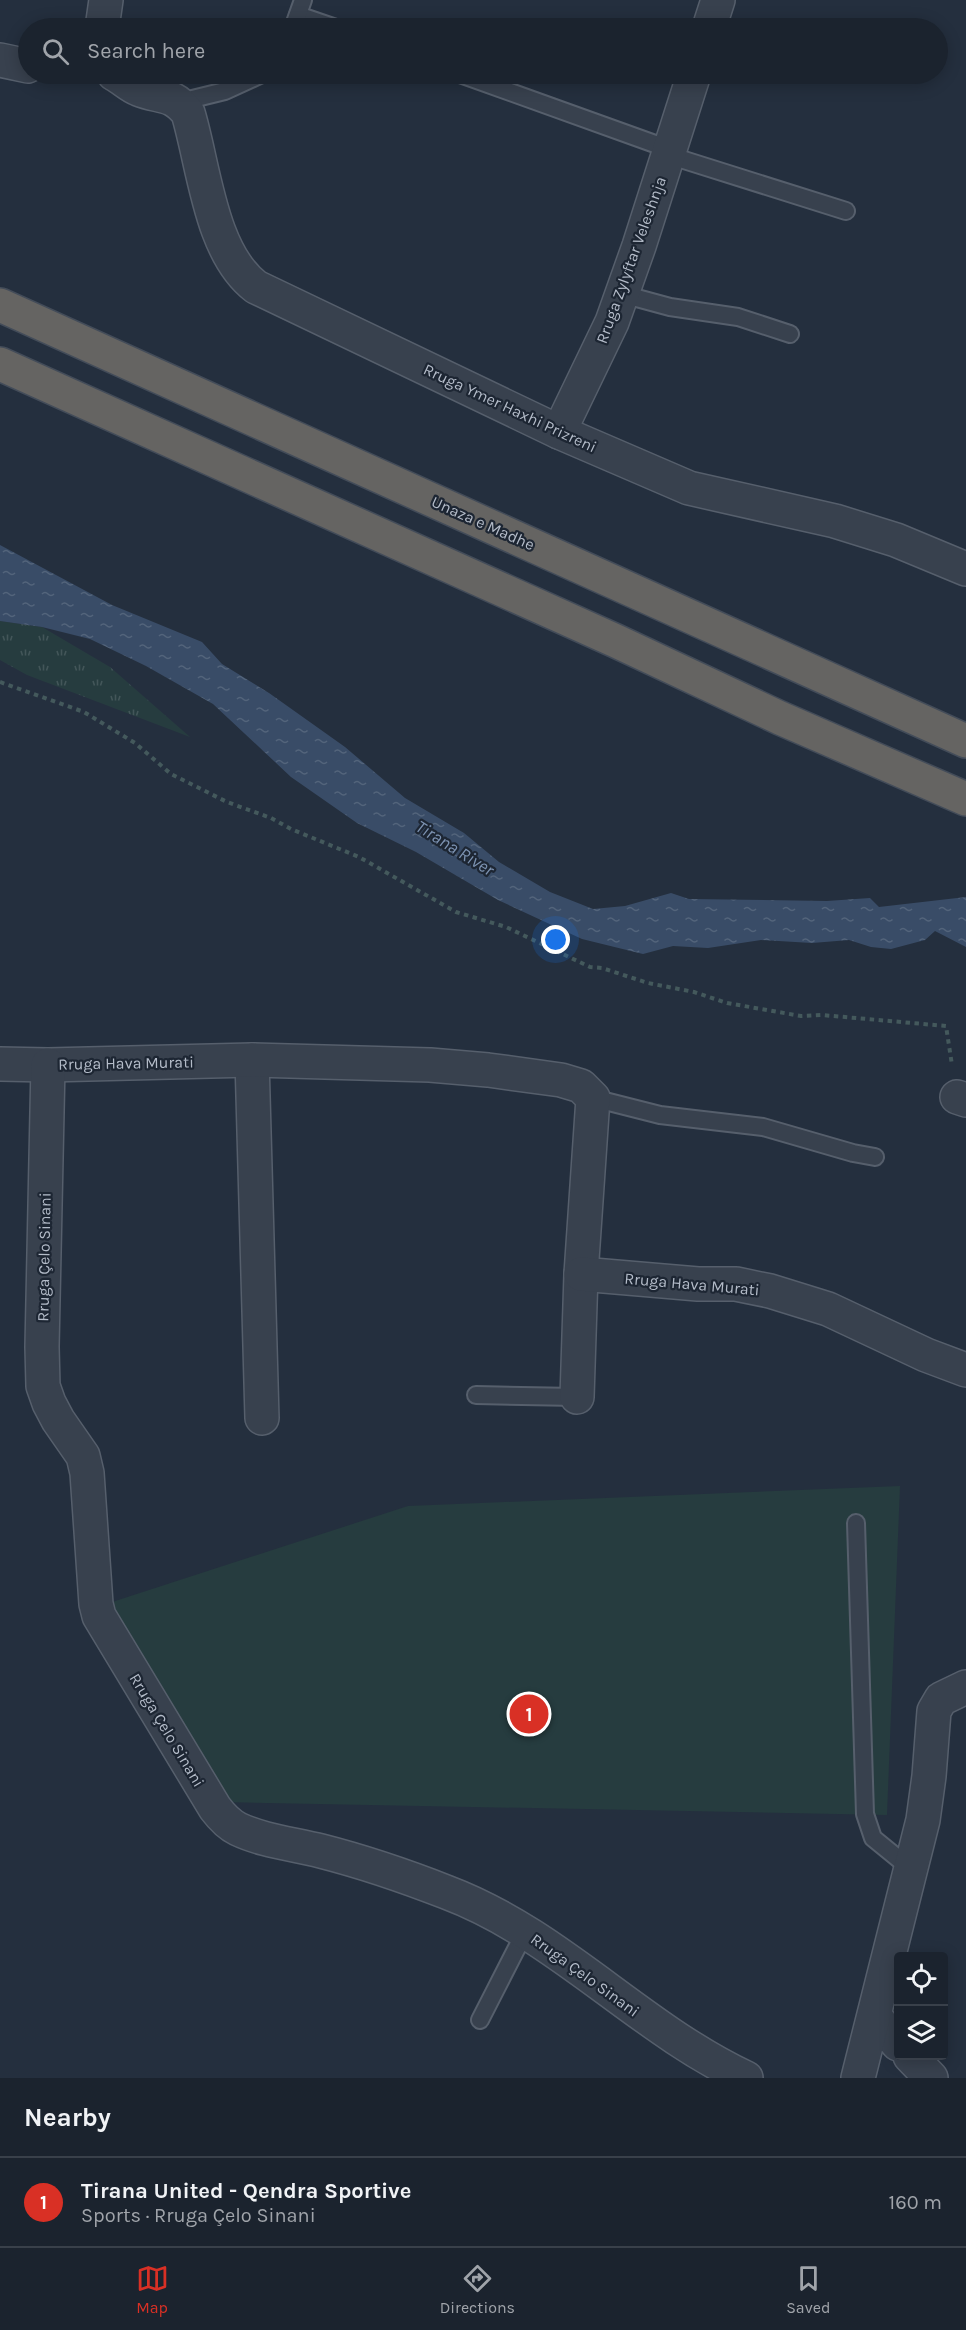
<!DOCTYPE html>
<meta charset="utf-8">
<style>
body{margin:0;font-family:Karla,sans-serif;background:#242b36;color:#f1f3f6}
.controls{position:absolute;right:18px;bottom:18px;display:grid;overflow:hidden;border-radius:6px;box-shadow:0 3px 15px #0003}
.controls button{width:54px;height:54px;display:grid;place-items:center;padding:0;border:0;border-bottom:2px solid #39404a;background:#1b232e;color:#f1f3f6;font:30px sans-serif}
.you{position:absolute;left:556px;top:940px;width:21px;height:21px;margin:-15px;border:4px solid #fff;border-radius:50%;background:#1a73e8;box-shadow:0 0 0 9px #1a73e833}
.badge{display:grid;place-items:center;width:39px;height:39px;border-radius:50%;background:#d93025;color:#fff;font-size:20px;font-weight:700}
.pin{position:absolute;translate:-50% -50%;border:3px solid #fff;box-shadow:0 2px 6px #0006}
.list{margin:0;padding:0;list-style:none}
h2{display:flex;justify-content:space-between;align-items:center;height:78px;margin:0;padding:0 24px;font-size:26px}
h2 small{font-size:20px;font-weight:400;color:#a0a4aa}
.list li{display:grid;grid-template-columns:39px 1fr auto;gap:18px;align-items:center;box-sizing:border-box;height:90px;padding:0 24px;border-top:2px solid #39404a}
.list b{display:block;font-size:22px;white-space:nowrap}
.list p{margin:0;font-size:20px;white-space:nowrap;color:#a0a4aa}
.list em{font-size:20px;font-style:normal;color:#a0a4aa}
.icon{flex:none;width:33px;height:33px;fill:none;stroke:currentColor;stroke-width:2;stroke-linecap:round;stroke-linejoin:round}
.map{position:relative;flex:none;width:966px;height:2078px;overflow:hidden}
.search{position:absolute;background:#1b232e;box-shadow:0 3px 15px #0003;left:18px;right:18px;top:18px;height:66px;display:flex;align-items:center;gap:15px;box-sizing:border-box;padding:0 21px;border-radius:33px;color:#a0a4aa;font-size:22px}
.sheet{height:168px;background:#1b232e}
nav{display:flex;justify-content:space-around;align-items:center;box-sizing:border-box;height:84px;border-top:2px solid #39404a;background:#1b232e;font-size:16px;color:#a0a4aa}
nav a{display:grid;justify-items:center;gap:3px}
nav .on{color:#d93025}
.map>svg:first-child{display:block}
</style>
<div class="map">
<svg width="966" height="2078" viewBox="0 0 966 2078">
<defs>
<pattern id="grass-tufts" width="24" height="20" patternUnits="userSpaceOnUse" patternTransform="scale(1.5)"><rect width="24" height="20" fill="#263c3f"/><path d="M3 7l-1-3M5 7V3M7 7l1-3M15 17l-1-3M17 17v-4M19 17l1-3" fill="none" stroke="#435659"/></pattern>
<pattern id="water-ripples" width="26" height="14" patternUnits="userSpaceOnUse" patternTransform="scale(1.5)"><rect width="26" height="14" fill="#394c67"/><path d="M2 4q2-2 4 0t4 0M15 11q2-2 4 0t4 0" fill="none" stroke="#53647b"/></pattern>
</defs>
<rect width="100%" height="100%" fill="#242f3e"/>
<!-- grass -->
<polygon fill="url(#grass-tufts)" points="0,621 42,627 110,667 190,737 27,675 0,660"/>
<!-- pitch -->
<polygon fill="#263c3f" points="900,1486 887,1815 222,1802 106,1604 408,1506"/>
<!-- water -->
<polygon fill="url(#water-ripples)" points="0,545 112,605 202,642 222,664 269,693 345,747 405,798 464,833 499,862 550,892 593,909 625,906 671,893 689,899 827,901 870,898 879,907 966,897 966,947 935,931 925,940 891,949 871,947 849,940 812,943 761,940 708,948 673,946 643,954 582,939 498,900 416,852 357,823 291,777 213,704 146,666 90,639 42,627 0,621"/>
<g fill="none" stroke-linecap="round" stroke-linejoin="round">
<defs>
<g id="service">
<polyline points="298,15 336,28"/>
<polyline points="293,28 303,0"/>
<polyline points="460,74 655,144 684,160 846,211"/>
<polyline points="180,102 225,91 262,74"/>
<polyline points="622,294 670,307 738,317 790,334"/>
<polyline points="593,1098 660,1115 763,1127 853,1153 875,1157"/>
<polyline points="476,1395 577,1397"/>
<polyline points="856,1523 865,1814 873,1838 911,1869"/>
<polyline points="480,2020 525,1932"/>
</g>
<g id="minor">
<polyline points="102,28 106,0"/>
<polyline points="709,28 718,0"/>
<polyline points="0,60 28,66"/>
<path d="M114 74C122 78 130 86 138 89 160 98 172 92 188 113 204 166 210 252 256 287L559 432 689 488 835 521 896 540 966 569"/>
<polyline points="559,432 612,322 639,246 694,74"/>
<polyline points="252,1060 262,1418"/>
<polyline points="0,1064 48,1065 252,1060 430,1065 488,1070 561,1080 581,1086 593,1098 581,1274 577,1397"/>
<path d="M48 1065 42 1347 43 1386 49 1403 58 1420 83 1456 87 1473 96 1604 99 1616 215 1808C221 1816 228 1824 238 1829 263 1841 294 1844 321 1851 364 1862 405 1876 446 1892 558 1934 639 2028 746 2078"/>
<polyline points="957,1097 966,1100"/>
<polyline points="581,1274 698,1284 736,1284 770,1291 828,1309 926,1355 966,1370"/>
<polyline points="875,2017 898,2044"/>
<polyline points="910,2056 931,2078"/>
<polyline points="858,2078 923,1820 929,1776 934,1711 941,1699 966,1687"/>
</g>
<g id="trunk">
<polyline points="0,305 966,741"/>
<polyline points="0,364 616,641 780,718 966,799"/>
</g>
</defs>
<!-- service casing -->
<use href="#service" stroke="#565f6c" stroke-width="20"/>
<!-- minor casing -->
<use href="#minor" stroke="#565f6c" stroke-width="36"/>
<!-- trunk casing -->
<use href="#trunk" stroke="#434c59" stroke-width="36"/>
<!-- path -->
<polyline stroke="#44595c" stroke-width="4" stroke-dasharray="4.5 4.5" stroke-linecap="butt" points="0,682 84,712 135,743 171,774 227,802 271,818 291,829 359,857 456,912 506,927 590,967 602,968 648,983 694,992 727,1003 801,1016 822,1015 946,1026 952,1065"/>
<!-- service -->
<use href="#service" stroke="#38414e" stroke-width="16"/>
<!-- minor -->
<use href="#minor" stroke="#38414e" stroke-width="33"/>
<!-- trunk -->
<use href="#trunk" stroke="#656462" stroke-width="33"/>
</g>
<g text-anchor="middle" dominant-baseline="central" stroke-width="4.5" stroke-linejoin="round" paint-order="stroke">
<!-- street labels -->
<g font-size="16" fill="#b4bcc9" stroke="#1d2633">
<text transform="translate(631 260) rotate(-70)">Rruga Zylyftar Veleshnja</text>
<text transform="translate(510 408) rotate(25)">Rruga Ymer Haxhi Prizreni</text>
<text transform="translate(483 523) rotate(24)">Unaza e Madhe</text>
<text transform="translate(126 1063) rotate(-1)">Rruga Hava Murati</text>
<text transform="translate(44 1257) rotate(-89)">Rruga Çelo Sinani</text>
<text transform="translate(692 1284) rotate(5)">Rruga Hava Murati</text>
<text transform="translate(167 1730) rotate(59)">Rruga Çelo Sinani</text>
<text transform="translate(585 1975) rotate(36)">Rruga Çelo Sinani</text>
</g>
<!-- water labels -->
<g font-size="18" font-style="italic" fill="#7c92b1" stroke="#1d2633">
<text transform="translate(455 848) rotate(32)">Tirana River</text>
</g>
</g>
</svg>
<div class="controls">
<button><svg class="icon" aria-label="locate" viewBox="0 0 24 24"><circle cx="12" cy="12" r="6"/><path d="M12 2v4M12 18v4M2 12h4M18 12h4"/></svg></button>
<button><svg class="icon" aria-label="layers" viewBox="0 0 24 24"><path d="M12 4l9 5-9 5-9-5zM3 14l9 5 9-5"/></svg></button>
</div>
<div class="you"></div>
<div class="pin badge" style="left:529px;top:1714px">1</div>
<div class="search"><svg class="icon" aria-label="search" viewBox="0 0 24 24"><circle cx="10" cy="10" r="6"/><path d="M15 15l6 6"/></svg>Search here</div>
</div>
<section class="sheet">
<h2>Nearby<small></small></h2>
<ul class="list">
<li><span class="badge">1</span><div><b>Tirana United - Qendra Sportive</b><p>Sports · Rruga Çelo Sinani</p></div><em>160 m</em></li>
</ul>
</section>
<nav>
<a class="on"><svg class="icon" aria-label="map" viewBox="0 0 24 24"><path d="M3 6l6-2 6 2 6-2v14l-6 2-6-2-6 2zM9 4v14M15 6v14"/></svg>Map</a>
<a><svg class="icon" aria-label="directions" viewBox="0 0 24 24"><path d="M12 3l9 9-9 9-9-9zM9 14v-3h6M13 9l2 2-2 2"/></svg>Directions</a>
<a><svg class="icon" aria-label="saved" viewBox="0 0 24 24"><path d="M7 4h10v16l-5-4-5 4z"/></svg>Saved</a>
</nav>
